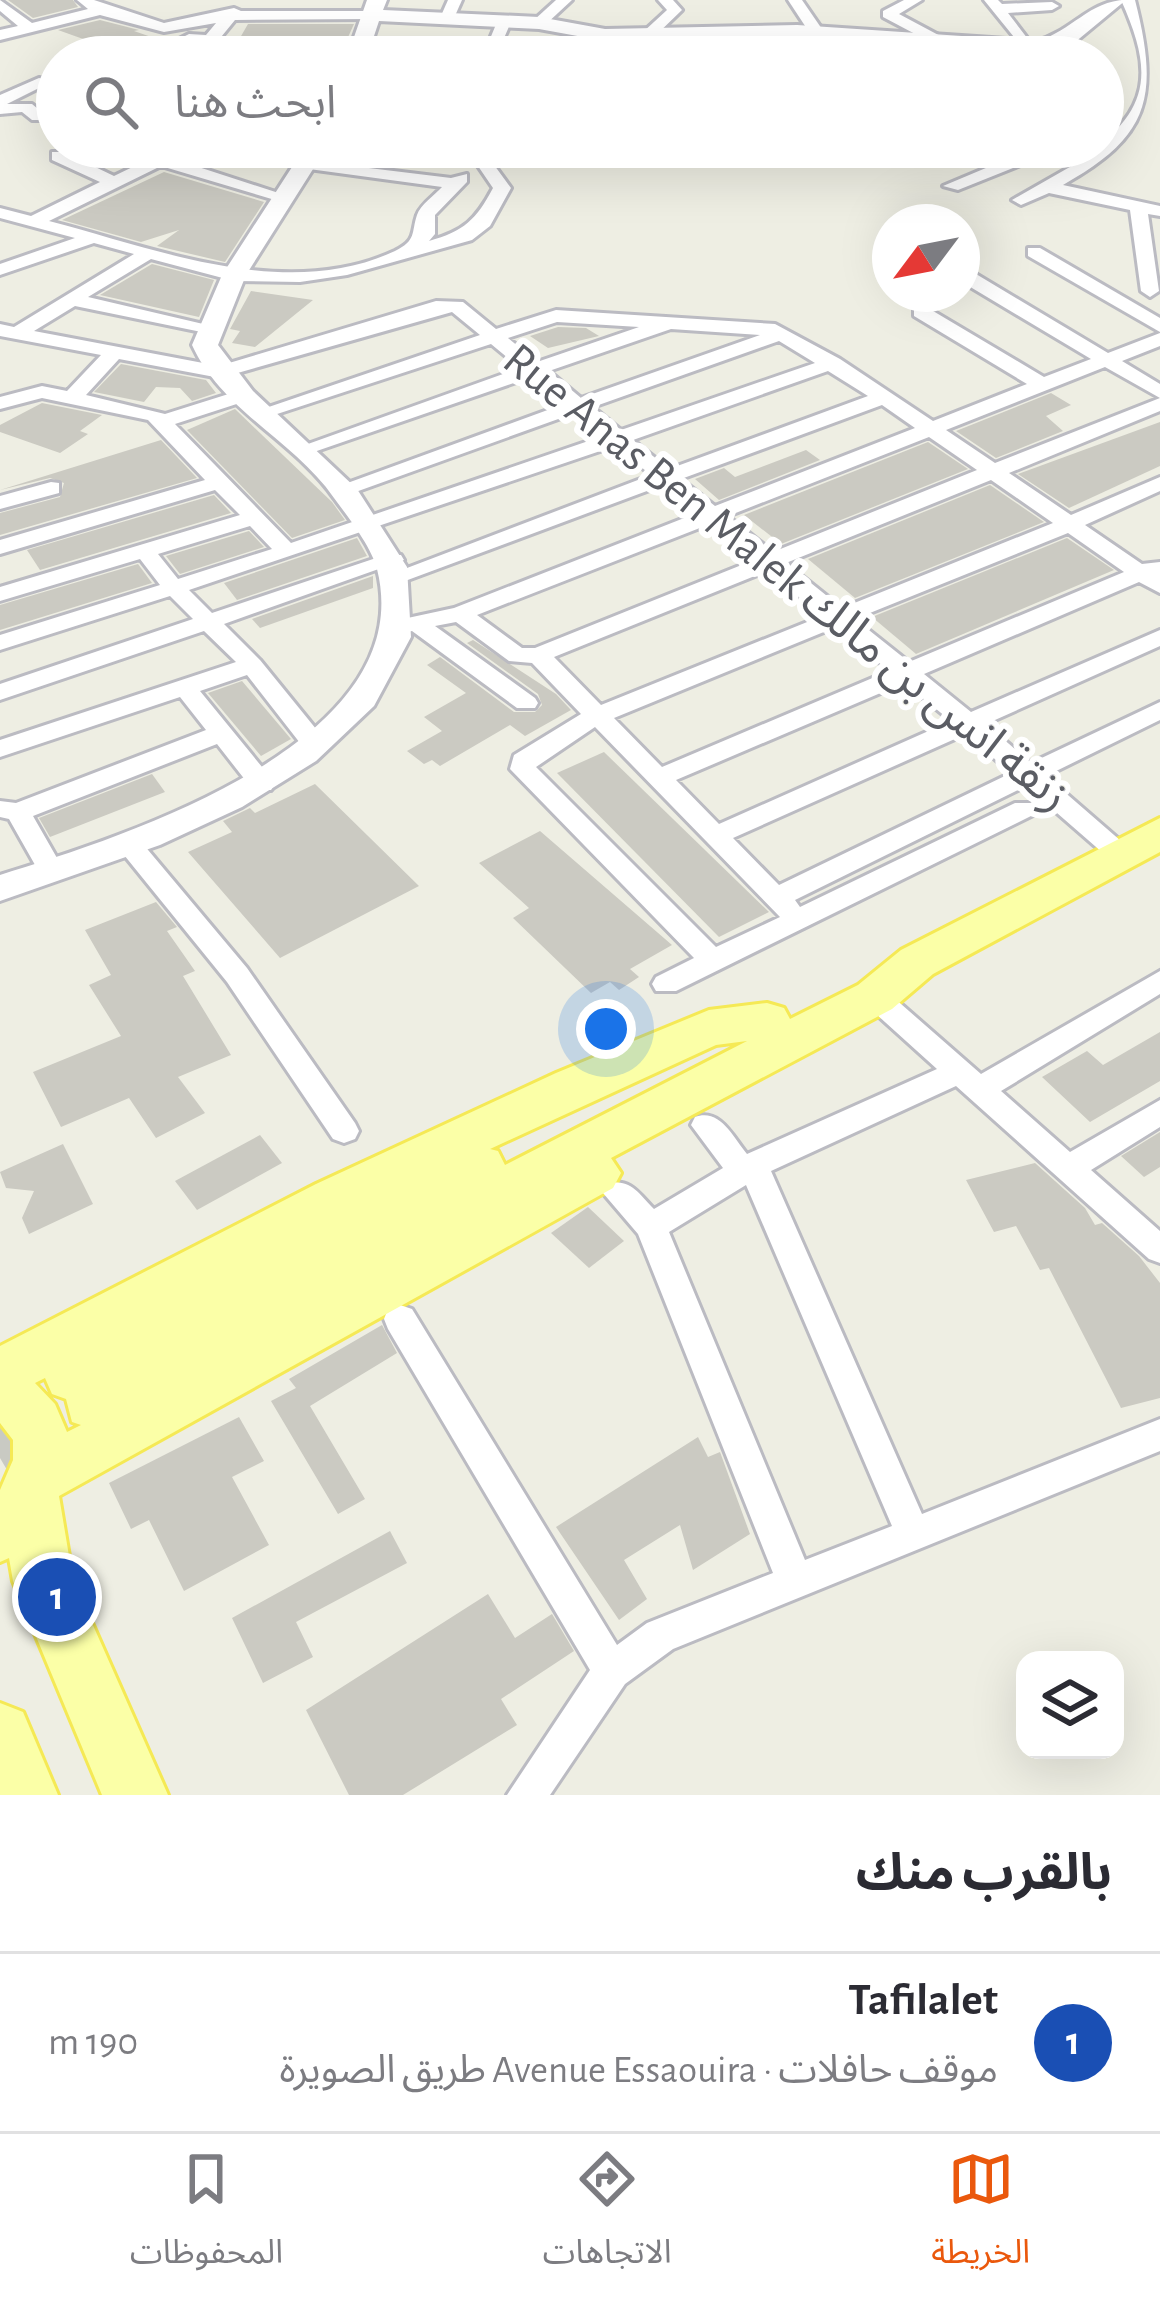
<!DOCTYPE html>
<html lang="ar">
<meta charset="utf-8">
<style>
body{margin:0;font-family:"Alegreya Sans","Noto Sans Arabic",sans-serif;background:#f2f2f3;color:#2b2b33;direction:rtl}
.controls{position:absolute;right:36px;bottom:36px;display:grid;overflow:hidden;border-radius:24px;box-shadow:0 12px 48px #0002}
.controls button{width:108px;height:108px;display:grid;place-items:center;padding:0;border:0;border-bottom:3px solid #e1e1e2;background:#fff;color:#2b2b33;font:60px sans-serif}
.compass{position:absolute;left:872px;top:204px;width:108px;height:108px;border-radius:50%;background:#fff;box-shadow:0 12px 48px #0002;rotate:238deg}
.you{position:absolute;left:606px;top:1029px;width:42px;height:42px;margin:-30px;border:9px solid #fff;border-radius:50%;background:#1a73e8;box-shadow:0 0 0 18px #1a73e833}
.badge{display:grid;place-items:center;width:78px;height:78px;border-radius:50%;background:#ea580c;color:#fff;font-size:39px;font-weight:700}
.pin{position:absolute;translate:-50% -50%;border:6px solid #fff;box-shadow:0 3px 12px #0006}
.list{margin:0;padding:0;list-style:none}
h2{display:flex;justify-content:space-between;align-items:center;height:156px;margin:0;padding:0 48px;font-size:51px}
h2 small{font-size:39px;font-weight:400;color:#7c7c81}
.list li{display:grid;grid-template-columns:78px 1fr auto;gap:36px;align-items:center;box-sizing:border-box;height:180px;padding:0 48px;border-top:3px solid #e1e1e2}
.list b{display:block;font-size:45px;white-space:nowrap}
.list p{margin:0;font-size:39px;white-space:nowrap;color:#7c7c81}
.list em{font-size:39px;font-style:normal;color:#7c7c81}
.icon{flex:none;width:66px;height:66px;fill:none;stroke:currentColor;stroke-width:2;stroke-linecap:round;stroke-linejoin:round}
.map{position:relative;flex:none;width:1160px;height:1795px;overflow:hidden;direction:ltr}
.search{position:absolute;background:#fff;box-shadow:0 12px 48px #0002;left:36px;right:36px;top:36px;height:132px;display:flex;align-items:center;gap:30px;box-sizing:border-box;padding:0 42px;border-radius:66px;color:#7c7c81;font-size:45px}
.sheet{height:336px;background:#fff}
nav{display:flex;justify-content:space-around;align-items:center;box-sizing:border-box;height:168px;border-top:3px solid #e1e1e2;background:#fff;font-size:33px;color:#7c7c81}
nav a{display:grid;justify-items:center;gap:6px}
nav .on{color:#ea580c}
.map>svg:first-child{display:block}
</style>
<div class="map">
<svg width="1160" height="1795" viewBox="0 0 1160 1795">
<rect width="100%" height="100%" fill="#eeeee3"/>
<!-- building -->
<g fill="#cbcac2">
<polygon points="8,0 73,0 78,7 33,18"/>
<polygon points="100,20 139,30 134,31 160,40 125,54 58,30"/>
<polygon points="248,24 354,24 339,57 229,57"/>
<polygon points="164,172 264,202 225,262 157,246 179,230 141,242 62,220"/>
<polygon points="152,264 214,280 199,317 100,295"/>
<polygon points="251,291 313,300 255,347 232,343 240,331 230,329"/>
<polygon points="558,327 586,328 599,336 548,348 530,336"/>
<polygon points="121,364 206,380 216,393 192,401 180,388 156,387 144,402 94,392"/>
<polygon points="1051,393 1071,405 1046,416 1063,431 996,458 956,431"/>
<polygon points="42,403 102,415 80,431 88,434 60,453 0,432 0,425"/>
<polygon points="235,409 332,502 345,520 292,538 187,430"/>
<polygon points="1160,422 1160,466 1069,508 1018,474"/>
<polygon points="161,440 197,478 0,535 0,513 60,497 64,483 50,478 0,490"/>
<polygon points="928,442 968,469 781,544 744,515"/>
<polygon points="806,450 820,460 719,500 695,479 724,468 735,477"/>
<polygon points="990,485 1044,522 855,598 808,559"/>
<polygon points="214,495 231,513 40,570 27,550"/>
<polygon points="249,531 264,547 180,574 166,556"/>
<polygon points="357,538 367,556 237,600 224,583"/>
<polygon points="1067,538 1114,570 916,654 872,617"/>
<polygon points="138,564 152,583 0,630 0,605"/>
<polygon points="373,576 373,588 260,628 252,619"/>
<polygon points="473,640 556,694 571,710 525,736 510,725 440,766 432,760 424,764 407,751 442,731 424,717 466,693 427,665 440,657 514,712 535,712 542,705 538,694 467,643"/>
<polygon points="242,681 291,739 261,756 208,693"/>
<polygon points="604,752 769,912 719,937 557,773"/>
<polygon points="152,774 165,792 50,837 39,818"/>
<polygon points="315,784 419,886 280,958 188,852 232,832 223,821 250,808 255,813"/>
<polygon points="540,831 672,945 630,969 639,977 619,990 610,982 591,993 513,918 529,908 479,863"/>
<polygon points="156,902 177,927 167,931 195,971 183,976 231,1055 178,1077 205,1113 156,1138 129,1098 61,1127 33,1072 121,1036 89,985 111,975 85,930"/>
<polygon points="1160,1032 1160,1081 1090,1122 1042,1077 1087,1051 1103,1065"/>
<polygon points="1160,1132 1160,1167 1144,1177 1121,1156"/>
<polygon points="260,1135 282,1163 197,1210 175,1181"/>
<polygon points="63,1144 93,1204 29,1234 22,1218 34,1191 6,1188 0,1172"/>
<polygon points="1035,1163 1085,1208 1095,1225 1102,1223 1139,1256 1160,1283 1160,1398 1121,1408 1049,1268 1040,1270 1016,1226 994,1232 966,1180"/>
<polygon points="588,1207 624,1241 589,1268 551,1233"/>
<polygon points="382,1325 397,1353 310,1406 365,1499 338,1514 271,1401 296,1388 289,1379"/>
<polygon points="239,1417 264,1461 232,1477 269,1545 184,1591 149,1520 131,1529 109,1483"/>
<polygon points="698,1437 708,1457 720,1452 750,1534 693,1570 680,1525 624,1560 647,1599 619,1620 556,1527"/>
<polygon points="390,1531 407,1563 296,1622 313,1657 263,1683 232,1618"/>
<polygon points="488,1594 515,1638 552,1614 574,1651 501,1699 517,1725 403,1795 349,1795 306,1710"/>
</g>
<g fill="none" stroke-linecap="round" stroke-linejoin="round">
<!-- primary-tunnel -->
<polyline stroke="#c9cac3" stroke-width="58" stroke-dasharray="58 28" stroke-linecap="butt" points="0,1458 92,1404"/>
<defs>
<g id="minor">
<polygon points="0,0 32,23 88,9 77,0 94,0 164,23 234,8 241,11 369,11 376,15 369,19 235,20 217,42 216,57 200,57 201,44 196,42 164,57 144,57 189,34 206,35 216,23 164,32 100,15 0,40 0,30 18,26 0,11"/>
<polygon points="448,0 462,0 454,18 447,22 440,18"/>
<polygon points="556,0 572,0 544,26 534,26 534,20"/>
<polygon points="658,0 673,0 682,10 652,39 642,39 642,33 667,10"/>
<polygon points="788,0 802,0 824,32 821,35 811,35"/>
<polygon points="904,0 922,0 899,14 944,38 944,44 934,44 883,17 883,11"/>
<polygon points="984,0 998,0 1002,4 1052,2 1059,6 1052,10 1008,13 1034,47 1026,52"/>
<path d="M1121 0H1135C1160 98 1149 137 1063 185L1160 206V216L1148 214 1159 291 1150 297 1141 291 1130 210 1049 193 1021 205 1012 200 1075 164 1048 154 958 190 943 186 1036 147H1061L1086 156C1150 109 1154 73 1121 0Z"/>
<polygon points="504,18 511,22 498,52 463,57 487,46 497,22"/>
<polygon points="357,50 399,52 407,57 351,57"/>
<polygon points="39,78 53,81 7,104 32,104 44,114 44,120 32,120 22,112 0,114 0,95"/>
<path d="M127 147H148L160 153 173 147H194L174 159 294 198 285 203 161 166 49 221C157 249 286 302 395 251 417 240 411 233 417 215 420 205 435 195 442 187L309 169 303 168V160L451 178 467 174V182L435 215V234L429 241C464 231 476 220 493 188L465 147H481L511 188 490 226 472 240 347 275 300 282 234 281 151 259 88 297 216 327V335L75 306 34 331 219 366 436 301 463 302 496 329 556 310 775 324 840 359 933 421 1027 384 914 316V308H928L1044 377 1091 359 962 282V274H976L1108 353 1160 333V346L1122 361 1160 384V411L1009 473 1071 515 1160 477V491L1085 525 1142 564 1160 562V593L1139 582 924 674 971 712 1160 630V646L986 724 1031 763 1160 702V720L1046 776 1129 848 1133 854 1129 860H1111L1026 786 795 900 800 907 1015 803H1033L1037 809 1033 815 676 991H656L652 984 656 977 694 958 510 769 514 755 581 714 532 663 509 661 456 622 435 626 535 698 538 703 535 708H517L412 631 397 634 385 627 389 622 454 608 697 513 663 485 405 581 397 583 386 576 651 475 615 446 189 590 212 613 385 555H401L404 560 224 624 260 660 325 740 328 746 325 752H307L247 675 200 691 271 778 275 784 271 790H253L217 744 33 816 65 872 52 881 43 879 9 819 0 817V801L16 803 206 730 180 697 0 757V740L236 662 204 631 0 700V684L193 619 170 596 0 650V635L160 585 140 559 0 601V587L240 515 215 490 0 554V540L205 480 148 420 42 398 0 409V397L42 386 67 391 101 355 0 336V324L14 327 134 254 94 243 0 275V264L75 238 0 218V208L31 216 100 182 52 160V152H64L114 176 147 160ZM452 312 480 335 254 412 264 418 271 416 491 344 520 368 294 449 297 453H311L531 377 564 404 331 489 334 494H350L575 413 603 436 291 543 175 424 252 399V391H238L165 414 86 395 119 359 220 378ZM557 322 639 327 537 362 508 338ZM671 329 760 335 581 398 549 371ZM779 341 815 363 621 430 593 407ZM1105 367 1160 398 995 463 946 430ZM828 371 868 396 669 469 633 440ZM882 405 915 428 715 506 681 479ZM929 437 977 470 773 552 728 516ZM991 480 1053 523 842 608 786 563ZM710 524 754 560 535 648H522L477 615ZM250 526 272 549 178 579 158 554ZM1068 533 1124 572 909 662 855 619ZM767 571 822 616 601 705 554 657ZM836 627 889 671 662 767 614 718ZM904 683 951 721 719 824 676 780ZM595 727 780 917 716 947 536 767ZM966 734 1011 773 779 885 733 838Z"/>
<polygon points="226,147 258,147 250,152"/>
<polygon points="940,147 959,147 946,155 940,154"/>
<polygon points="1028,248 1040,248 1160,318 1160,332 1028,256"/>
<polygon points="51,482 59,483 59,493 0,509 0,496"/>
<polygon points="129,835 138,838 247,968 355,1123 359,1131 355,1139 344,1143 333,1139 227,982 120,850 116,844 120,838"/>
<path d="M1160 971V994L1001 1091 1070 1152 1160 1100V1127L1091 1170 1160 1231V1263L1149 1259 956 1086 771 1171 922 1514 1160 1419V1451L673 1649 625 1684 550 1795H507L590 1670 388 1329 384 1319 388 1309 400 1305 412 1309 617 1645 647 1623 773 1573 638 1234 603 1193 608 1184C630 1177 640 1195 654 1209L723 1168 691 1125 695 1117C720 1108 733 1137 747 1154L937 1069 865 1004 861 997 865 990H885L981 1074ZM746 1185 892 1526 805 1560 669 1232Z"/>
</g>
<g id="tertiary">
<path d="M367 0H387L383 10 539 17 605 29 797 25 1037 41C1071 32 1090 0 1126 0L1074 43 1037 53 797 37 605 41 539 29 379 21 367 57H347Z"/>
<path d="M305 147H327L246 275 218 345 253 391 357 489 407 567 411 637 374 706 316 761 242 807 160 845 0 901V875C123 837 421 743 377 569 371 546 348 517 334 498 295 441 222 411 192 345L222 275Z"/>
</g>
<g id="primary">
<path d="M1160 818V852L933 974 892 1009 611 1158 621 1173 613 1188 59 1496 73 1580 168 1795H102L13 1581 9 1558 0 1562V1490L13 1460V1440L0 1423V1346L316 1184 556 1073 709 1010 767 1003 784 1008 790 1019 858 985 901 950ZM747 1041 505 1165 498 1151 490 1149 716 1045ZM45 1378 52 1394 66 1399 72 1422 81 1425 67 1432 55 1404 35 1383Z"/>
<polygon points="0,1703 23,1712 58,1795 0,1795"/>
</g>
</defs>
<!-- minor casing -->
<use href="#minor" stroke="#bbbbc2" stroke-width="6"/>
<!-- tertiary casing -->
<use href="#tertiary" stroke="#bbbbc2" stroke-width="6"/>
<!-- primary casing -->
<use href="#primary" stroke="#f5e955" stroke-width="6"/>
<!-- minor -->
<use href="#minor" fill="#fff" fill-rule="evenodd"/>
<!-- tertiary -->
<use href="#tertiary" fill="#fff" fill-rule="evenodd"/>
<!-- primary -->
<use href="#primary" fill="#fbffa7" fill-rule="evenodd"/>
</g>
<g text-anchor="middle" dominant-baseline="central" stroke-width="12" stroke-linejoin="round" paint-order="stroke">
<!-- street labels -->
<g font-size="48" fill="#5b5d64" stroke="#fff">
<text transform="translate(786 578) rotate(39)">Rue Anas Ben Malek زنقة انس بن مالك</text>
</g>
</g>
</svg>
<div class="controls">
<button><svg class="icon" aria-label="layers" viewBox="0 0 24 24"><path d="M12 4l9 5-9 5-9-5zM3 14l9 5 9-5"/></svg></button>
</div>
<svg class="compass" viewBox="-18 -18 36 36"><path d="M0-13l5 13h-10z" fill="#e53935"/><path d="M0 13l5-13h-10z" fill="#7c7c81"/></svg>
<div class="you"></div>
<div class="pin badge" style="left:57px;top:1597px;background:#1a4fb4">1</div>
<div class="search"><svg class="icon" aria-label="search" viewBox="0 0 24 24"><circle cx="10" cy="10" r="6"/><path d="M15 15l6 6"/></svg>ابحث هنا</div>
</div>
<section class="sheet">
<h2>بالقرب منك<small></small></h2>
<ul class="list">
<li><span class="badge" style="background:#1a4fb4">1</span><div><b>Tafilalet</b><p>موقف حافلات · Avenue Essaouira طريق الصويرة</p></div><em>190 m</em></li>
</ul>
</section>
<nav>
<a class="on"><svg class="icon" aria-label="map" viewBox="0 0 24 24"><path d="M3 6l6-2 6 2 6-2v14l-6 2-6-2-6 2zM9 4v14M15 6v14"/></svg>الخريطة</a>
<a><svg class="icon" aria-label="directions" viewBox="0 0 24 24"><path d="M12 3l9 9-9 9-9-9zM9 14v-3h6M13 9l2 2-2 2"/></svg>الاتجاهات</a>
<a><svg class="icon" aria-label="saved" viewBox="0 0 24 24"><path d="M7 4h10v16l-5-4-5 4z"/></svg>المحفوظات</a>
</nav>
